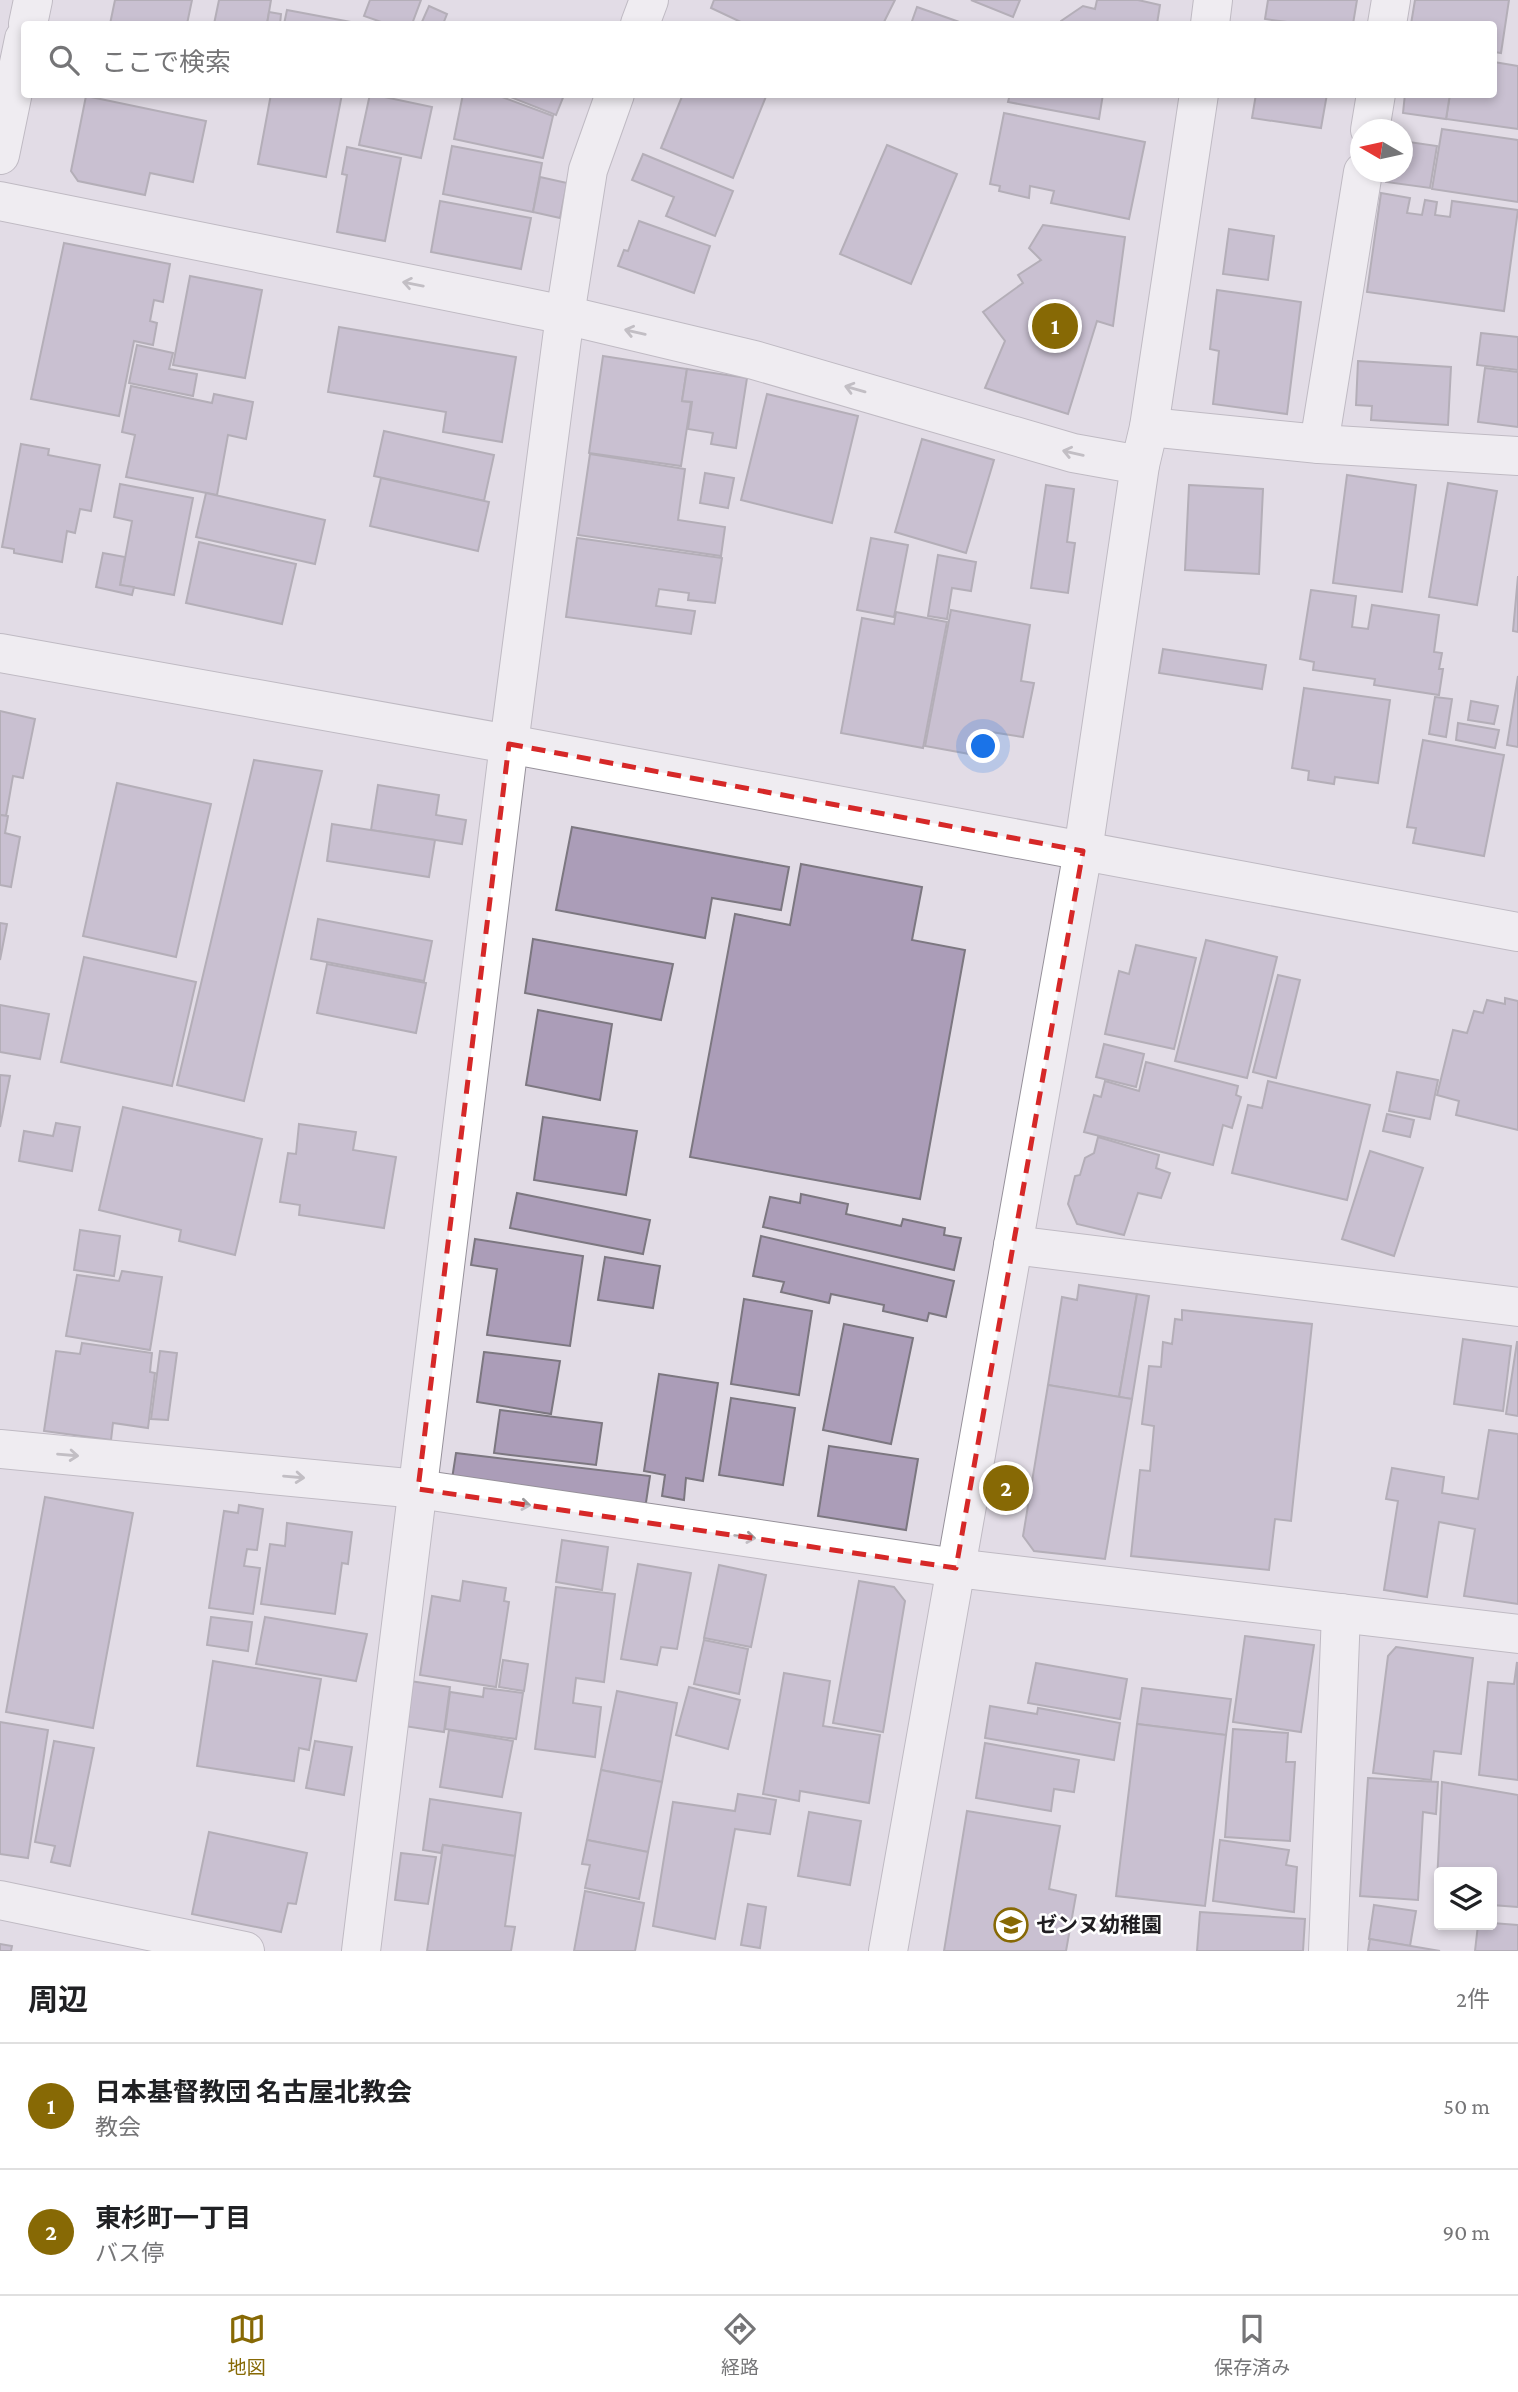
<!DOCTYPE html>
<html lang="ja">
<meta charset="utf-8">
<style>
body{margin:0;font-family:"Crimson Pro","Noto Sans JP",serif;background:#f2f2f2;color:#202124}
.controls{position:absolute;right:21px;bottom:21px;display:grid;overflow:hidden;border-radius:7px;box-shadow:0 4px 10px #0003}
.controls button{width:63px;height:63px;display:grid;place-items:center;padding:0;border:0;border-bottom:2px solid #e0e0e0;background:#fff;color:#202124;font:35px sans-serif}
.compass{position:absolute;left:1350px;top:119px;width:63px;height:63px;border-radius:50%;background:#fff;box-shadow:0 4px 10px #0003;rotate:279deg}
.you{position:absolute;left:984px;top:747px;width:24px;height:24px;margin:-18px;border:5px solid #fff;border-radius:50%;background:#1a73e8;box-shadow:0 0 0 10px #1a73e833}
.badge{display:grid;place-items:center;width:46px;height:46px;border-radius:50%;background:#876905;color:#fff;font-size:23px;font-weight:700}
.pin{position:absolute;translate:-50% -50%;border:4px solid #fff;box-shadow:0 2px 7px #0006}
.list{margin:0;padding:0;list-style:none}
h2{display:flex;justify-content:space-between;align-items:center;height:91px;margin:0;padding:0 28px;font-size:30px}
h2 small{font-size:23px;font-weight:400;color:#757577}
.list li{display:grid;grid-template-columns:46px 1fr auto;gap:21px;align-items:center;box-sizing:border-box;height:126px;padding:0 28px;border-top:2px solid #e0e0e0}
.list b{display:block;font-size:26px;white-space:nowrap}
.list p{margin:0;font-size:23px;white-space:nowrap;color:#757577}
.list em{font-size:23px;font-style:normal;color:#757577}
.icon{flex:none;width:38px;height:38px;fill:none;stroke:currentColor;stroke-width:2;stroke-linecap:round;stroke-linejoin:round}
.map{position:relative;flex:none;width:1518px;height:1951px;overflow:hidden}
.search{position:absolute;background:#fff;box-shadow:0 4px 10px #0003;left:21px;right:21px;top:21px;height:77px;display:flex;align-items:center;gap:18px;box-sizing:border-box;padding:0 24px;border-radius:7px;color:#757577;font-size:26px}
.sheet{height:343px;background:#fff}
nav{display:flex;justify-content:space-around;align-items:center;box-sizing:border-box;height:98px;border-top:2px solid #e0e0e0;background:#fff;font-size:19px;color:#757577}
nav a{display:grid;justify-items:center;gap:4px}
nav .on{color:#876905}
.map>svg:first-child{display:block}
</style>
<div class="map">
<svg width="1518" height="1951" viewBox="0 0 1518 1951">
<rect width="100%" height="100%" fill="#e2dce6"/>
<!-- building -->
<g fill="#ab9db8" stroke="#7c7780" stroke-width="2">
<polygon points="115,0 192,0 187,24 110,24"/>
<polygon points="219,0 271,0 267,24 214,24"/>
<polygon points="370,0 421,0 412,24 387,24 364,16"/>
<polygon points="714,0 895,0 883,24 745,24 711,8"/>
<polygon points="971,0 1020,0 1013,17"/>
<polygon points="1097,0 1138,0 1160,5 1157,24 1061,24 1061,21 1083,6 1095,9"/>
<polygon points="1268,0 1357,0 1353,24 1302,24 1265,19"/>
<polygon points="1415,0 1509,0 1501,53 1494,52 1494,24 1411,24"/>
<polygon points="429,6 447,14 443,24 421,24"/>
<polygon points="917,7 965,24 911,24"/>
<polygon points="287,10 351,22 350,24 284,24"/>
<polygon points="269,12 281,14 280,24 267,24"/>
<polygon points="1494,62 1518,66 1518,129 1446,119 1450,94 1494,94"/>
<polygon points="271,94 342,94 326,177 258,164"/>
<polygon points="370,94 432,107 421,158 359,145"/>
<polygon points="463,94 494,94 553,116 543,158 454,139"/>
<polygon points="503,94 561,94 564,95 556,115"/>
<polygon points="683,94 767,94 733,178 661,148"/>
<polygon points="1010,94 1103,94 1099,119 1008,102"/>
<polygon points="1256,94 1327,94 1321,128 1252,118"/>
<polygon points="1405,94 1450,94 1446,119 1403,113"/>
<polygon points="86,96 206,121 193,182 150,173 145,195 78,181 71,171"/>
<polygon points="1004,113 1145,142 1129,219 1051,203 1054,191 1030,186 1029,198 999,191 1000,186 990,184"/>
<polygon points="1442,129 1518,140 1518,202 1432,189"/>
<polygon points="1402,141 1437,146 1430,188 1386,182 1387,172 1402,172"/>
<polygon points="887,145 957,174 911,284 840,254"/>
<polygon points="452,146 542,163 533,212 443,194"/>
<polygon points="347,147 401,158 385,241 337,232 347,175 342,174"/>
<polygon points="643,154 733,191 715,236 666,216 674,197 632,180"/>
<polygon points="540,177 567,183 560,218 533,212"/>
<polygon points="1381,193 1410,198 1407,213 1422,215 1425,200 1437,202 1435,215 1450,217 1452,201 1518,210 1504,311 1367,292"/>
<polygon points="440,201 531,218 521,269 431,252"/>
<polygon points="639,221 710,246 694,293 618,266 624,250 628,251"/>
<polygon points="1043,225 1125,237 1113,326 1097,321 1068,414 985,388 1005,341 983,312 1023,283 1018,275 1041,260 1029,248"/>
<polygon points="1229,229 1274,236 1268,280 1223,274"/>
<polygon points="64,243 170,264 163,302 154,300 150,321 157,323 153,345 134,341 119,416 31,399"/>
<polygon points="190,276 262,290 245,378 173,365"/>
<polygon points="1217,290 1301,302 1287,414 1213,404 1219,351 1210,349"/>
<polygon points="339,327 516,357 502,442 443,432 446,412 328,392"/>
<polygon points="1481,333 1518,337 1518,370 1477,365"/>
<polygon points="137,345 173,353 169,369 197,374 193,396 129,383"/>
<polygon points="603,356 687,369 682,401 691,402 681,466 589,453"/>
<polygon points="1358,361 1451,367 1448,425 1371,420 1372,406 1356,405"/>
<polygon points="1485,368 1518,372 1518,427 1478,422"/>
<polygon points="687,369 747,378 736,448 711,444 713,433 688,429 692,402 682,401"/>
<polygon points="131,386 212,403 214,394 253,402 246,439 228,435 217,495 126,477 135,435 122,432"/>
<polygon points="767,394 858,416 832,523 741,500"/>
<polygon points="384,431 494,455 484,501 374,476"/>
<polygon points="922,439 994,460 966,553 895,532"/>
<polygon points="21,444 49,449 48,455 100,465 91,511 80,509 75,533 67,531 62,562 14,553 14,549 2,547"/>
<polygon points="590,454 685,469 678,520 725,527 721,556 578,535"/>
<polygon points="705,473 734,478 728,508 700,503"/>
<polygon points="1347,475 1416,485 1402,592 1333,583"/>
<polygon points="381,478 489,502 478,551 370,526"/>
<polygon points="1448,483 1497,491 1477,605 1429,597"/>
<polygon points="120,484 193,498 174,595 120,585 132,521 114,517"/>
<polygon points="1046,485 1074,489 1067,542 1075,543 1068,593 1031,588"/>
<polygon points="1189,485 1263,489 1259,574 1185,570"/>
<polygon points="206,493 325,520 315,564 196,537"/>
<polygon points="577,538 722,558 715,603 688,600 689,593 659,589 656,606 695,611 691,634 566,617"/>
<polygon points="871,538 908,545 894,617 857,610"/>
<polygon points="199,542 296,564 282,624 186,603"/>
<polygon points="103,553 125,557 120,585 134,587 132,595 96,587"/>
<polygon points="938,555 976,562 971,591 952,588 947,619 928,616"/>
<polygon points="1518,576 1518,632 1513,631"/>
<polygon points="1311,590 1356,596 1352,627 1368,629 1372,605 1439,615 1434,652 1442,653 1439,669 1443,669 1439,695 1374,685 1375,679 1313,670 1314,662 1300,659"/>
<polygon points="951,610 1030,625 1021,681 1034,683 1023,737 991,732 986,757 925,746"/>
<polygon points="896,612 947,622 923,748 841,733 862,618 894,624"/>
<polygon points="1163,649 1266,665 1262,689 1159,673"/>
<polygon points="1518,676 1518,747 1507,745"/>
<polygon points="1304,688 1390,700 1378,783 1335,777 1334,784 1308,780 1309,771 1292,768"/>
<polygon points="1435,697 1452,699 1446,737 1429,734"/>
<polygon points="1471,701 1498,706 1494,724 1468,720"/>
<polygon points="0,711 35,719 23,778 13,776 6,816 0,815"/>
<polygon points="1458,723 1499,730 1495,748 1456,740"/>
<polygon points="1423,740 1504,755 1484,856 1413,843 1416,828 1407,827"/>
<polygon points="254,760 322,771 244,1101 177,1085"/>
<polygon points="117,783 211,804 176,957 83,936"/>
<polygon points="378,785 439,795 436,815 466,820 462,844 371,830"/>
<polygon points="0,815 8,816 5,833 20,837 11,887 0,885"/>
<polygon points="332,824 435,840 429,877 327,861"/>
<polygon points="572,827 789,867 781,910 712,898 705,938 556,910"/>
<polygon points="801,864 922,887 912,940 965,950 920,1199 690,1157 735,914 790,925"/>
<polygon points="318,919 432,941 424,981 311,959"/>
<polygon points="0,923 7,924 0,960"/>
<polygon points="533,939 673,964 661,1020 525,993"/>
<polygon points="1206,940 1277,957 1247,1078 1175,1061"/>
<polygon points="1136,945 1196,958 1174,1049 1105,1034 1119,971 1129,974"/>
<polygon points="84,957 196,982 172,1086 61,1062"/>
<polygon points="327,964 426,983 416,1033 317,1013"/>
<polygon points="1278,975 1300,980 1276,1078 1253,1072"/>
<polygon points="1505,998 1518,1001 1518,1130 1456,1115 1459,1101 1437,1095 1453,1030 1467,1033 1474,1011 1483,1013 1487,1000 1505,1004"/>
<polygon points="0,1005 49,1014 40,1059 0,1052"/>
<polygon points="538,1010 612,1024 600,1100 526,1085"/>
<polygon points="1104,1044 1144,1054 1136,1087 1096,1077"/>
<polygon points="1146,1062 1238,1086 1236,1095 1241,1097 1232,1128 1223,1125 1213,1165 1084,1132 1094,1095 1101,1097 1105,1081 1139,1091"/>
<polygon points="1397,1072 1438,1080 1430,1119 1389,1111"/>
<polygon points="0,1075 10,1076 0,1127"/>
<polygon points="1268,1081 1370,1105 1347,1200 1232,1173 1248,1105 1262,1108"/>
<polygon points="123,1107 262,1139 235,1255 179,1241 181,1230 99,1210"/>
<polygon points="1387,1114 1414,1120 1410,1137 1383,1131"/>
<polygon points="543,1117 637,1131 626,1195 534,1180"/>
<polygon points="56,1123 80,1127 72,1171 19,1161 24,1131 53,1136"/>
<polygon points="299,1124 356,1132 353,1150 396,1157 384,1228 299,1215 300,1205 280,1202 288,1153 296,1154"/>
<polygon points="1098,1137 1159,1155 1156,1168 1170,1173 1161,1198 1138,1193 1124,1235 1077,1224 1068,1204 1075,1176 1080,1175 1085,1158 1094,1153"/>
<polygon points="1370,1151 1423,1168 1394,1256 1342,1239"/>
<polygon points="517,1193 650,1220 643,1254 510,1228"/>
<polygon points="801,1194 848,1204 846,1214 901,1226 903,1219 945,1228 944,1235 961,1238 954,1270 763,1227 770,1197 800,1203"/>
<polygon points="80,1230 120,1236 114,1276 74,1270"/>
<polygon points="761,1236 954,1281 946,1317 929,1313 927,1321 883,1311 884,1305 831,1294 829,1303 781,1292 784,1282 753,1276"/>
<polygon points="475,1239 583,1256 570,1346 487,1335 497,1269 471,1265"/>
<polygon points="605,1257 660,1266 653,1308 598,1300"/>
<polygon points="122,1271 162,1277 150,1350 66,1336 77,1275 119,1281"/>
<polygon points="1079,1285 1137,1294 1119,1397 1048,1385 1062,1297 1077,1300"/>
<polygon points="1137,1294 1149,1296 1132,1399 1119,1397"/>
<polygon points="744,1299 812,1311 799,1395 731,1384"/>
<polygon points="1182,1310 1312,1324 1291,1521 1275,1519 1269,1570 1131,1556 1140,1470 1150,1471 1154,1426 1142,1424 1149,1366 1161,1367 1163,1342 1172,1344 1175,1319 1182,1320"/>
<polygon points="844,1324 913,1338 891,1444 823,1430"/>
<polygon points="1463,1339 1511,1346 1503,1411 1454,1404"/>
<polygon points="1517,1342 1518,1342 1518,1416 1506,1414"/>
<polygon points="82,1343 152,1353 150,1372 155,1373 148,1428 113,1423 111,1440 44,1431 56,1351 80,1354"/>
<polygon points="160,1351 177,1353 168,1420 151,1419"/>
<polygon points="484,1352 560,1361 551,1414 477,1402"/>
<polygon points="659,1374 718,1383 703,1481 686,1478 684,1500 662,1496 665,1475 644,1471"/>
<polygon points="1048,1385 1132,1399 1105,1559 1034,1551 1023,1536"/>
<polygon points="731,1398 795,1408 783,1485 719,1475"/>
<polygon points="500,1410 602,1423 596,1465 494,1453"/>
<polygon points="1489,1430 1518,1434 1518,1604 1464,1596 1475,1529 1439,1522 1427,1597 1384,1590 1398,1501 1386,1499 1392,1468 1444,1477 1442,1493 1478,1499"/>
<polygon points="829,1446 918,1459 906,1530 818,1516"/>
<polygon points="456,1453 650,1476 645,1509 452,1479"/>
<polygon points="45,1497 133,1513 93,1728 6,1712"/>
<polygon points="239,1505 263,1509 257,1550 247,1549 244,1566 260,1568 253,1614 209,1608 224,1511 238,1513"/>
<polygon points="287,1523 352,1532 348,1564 342,1563 335,1614 261,1604 270,1544 285,1546"/>
<polygon points="562,1540 608,1547 602,1590 556,1582"/>
<polygon points="638,1564 691,1573 677,1649 661,1647 657,1665 621,1659"/>
<polygon points="719,1565 766,1575 751,1647 704,1638"/>
<polygon points="463,1581 506,1588 504,1601 509,1602 496,1687 420,1675 432,1596 460,1601"/>
<polygon points="859,1581 894,1587 905,1601 883,1732 833,1723"/>
<polygon points="556,1587 615,1594 604,1682 576,1678 573,1703 601,1707 595,1757 535,1749"/>
<polygon points="211,1617 252,1622 248,1651 207,1645"/>
<polygon points="265,1617 367,1634 356,1681 256,1664"/>
<polygon points="1245,1636 1314,1645 1301,1732 1233,1722"/>
<polygon points="704,1640 748,1649 739,1694 694,1684"/>
<polygon points="1396,1647 1473,1658 1461,1754 1434,1751 1431,1780 1373,1773 1388,1656"/>
<polygon points="503,1660 528,1664 524,1691 499,1687"/>
<polygon points="213,1661 321,1679 309,1750 299,1748 294,1781 197,1766"/>
<polygon points="1517,1662 1518,1780 1479,1775 1488,1682 1514,1684"/>
<polygon points="1036,1663 1127,1679 1120,1719 1028,1703"/>
<polygon points="784,1673 830,1681 823,1726 880,1735 869,1803 800,1791 799,1801 763,1794"/>
<polygon points="410,1681 450,1687 444,1732 404,1726"/>
<polygon points="689,1687 740,1700 728,1749 676,1735"/>
<polygon points="484,1688 523,1693 516,1739 445,1729 450,1692 483,1697"/>
<polygon points="1142,1688 1231,1699 1226,1735 1137,1724"/>
<polygon points="617,1691 677,1703 662,1782 601,1770"/>
<polygon points="990,1706 1037,1714 1038,1708 1120,1723 1114,1760 985,1738"/>
<polygon points="0,1722 48,1730 28,1858 0,1854"/>
<polygon points="1137,1724 1226,1735 1205,1906 1116,1896"/>
<polygon points="1233,1729 1288,1733 1286,1762 1295,1762 1290,1841 1225,1837"/>
<polygon points="449,1730 513,1741 502,1797 440,1787"/>
<polygon points="54,1741 94,1748 70,1866 51,1862 55,1846 35,1842"/>
<polygon points="315,1741 352,1747 344,1795 306,1788"/>
<polygon points="985,1743 1079,1760 1074,1792 1054,1789 1051,1811 976,1798"/>
<polygon points="601,1770 662,1782 648,1852 587,1840"/>
<polygon points="1368,1778 1438,1782 1436,1814 1423,1812 1418,1900 1360,1896"/>
<polygon points="1442,1782 1518,1795 1518,1907 1492,1905 1492,1872 1439,1872 1439,1903 1436,1902"/>
<polygon points="738,1794 776,1800 770,1834 735,1829 715,1939 653,1926 673,1802 735,1811"/>
<polygon points="430,1799 521,1813 515,1856 443,1845 441,1853 423,1850"/>
<polygon points="967,1811 1060,1826 1049,1889 1076,1895 1066,1951 944,1951"/>
<polygon points="809,1812 861,1821 850,1885 798,1876"/>
<polygon points="209,1832 307,1853 296,1904 288,1903 281,1932 192,1914"/>
<polygon points="587,1840 648,1852 639,1899 585,1888 590,1865 582,1864"/>
<polygon points="1220,1840 1289,1850 1286,1865 1297,1867 1294,1912 1213,1901"/>
<polygon points="443,1845 515,1856 505,1926 515,1927 511,1951 427,1951"/>
<polygon points="401,1853 436,1857 428,1904 395,1900"/>
<polygon points="585,1891 644,1903 635,1951 574,1951"/>
<polygon points="748,1904 766,1907 760,1948 741,1945"/>
<polygon points="1374,1905 1416,1911 1410,1946 1369,1939"/>
<polygon points="1200,1912 1305,1919 1303,1951 1197,1951"/>
<polygon points="1492,1923 1518,1925 1518,1951 1475,1951 1478,1925"/>
<polygon points="1370,1939 1440,1951 1368,1951"/>
<polygon points="0,1944 12,1946 11,1951 0,1951"/>
</g>
<g fill="none" stroke-linecap="round" stroke-linejoin="round">
<defs>
<g id="street">
<polyline points="640,24 649,0"/>
<polyline points="1387,24 1391,0"/>
<polyline points="1370,130 1376,94"/>
<polyline points="0,201 565,315 754,360 1073,453 1140,465"/>
<polyline points="1149,427 1319,444 1518,456"/>
<polyline points="1319,444 1363,172"/>
<polyline points="1013,1245 1518,1307"/>
<polyline points="0,1449 418,1489 956,1568 1518,1634"/>
<polyline points="0,1900 245,1951"/>
<polyline points="361,1951 509,744 565,315 588,170 615,94"/>
<polyline points="1328,1951 1341,1613"/>
</g>
<g id="secondary">
<polyline points="28,24 33,0"/>
<polyline points="1210,24 1213,0"/>
<polyline points="0,155 24,39"/>
<polyline points="0,653 509,744 1518,932"/>
<polyline points="888,1951 1083,851 1140,465 1149,427 1199,94"/>
</g>
</defs>
<!-- street casing -->
<use href="#street" stroke="#96919a" stroke-width="40"/>
<!-- secondary casing -->
<use href="#secondary" stroke="#96919a" stroke-width="40"/>
<!-- street -->
<use href="#street" stroke="#fff" stroke-width="38"/>
<!-- secondary -->
<use href="#secondary" stroke="#fff" stroke-width="38"/>
</g>
<!-- one-way arrows -->
<defs><path id="oneway-shaft" d="M-6 0H5M1.5-3L5.5 0L1.5 3" fill="none" stroke-width="1.6" stroke-linecap="round" stroke-linejoin="round" transform="scale(1.75)"/></defs>
<g stroke="#9b9a9c">
<use href="#oneway-shaft" transform="translate(413 284) rotate(-169)"/>
<use href="#oneway-shaft" transform="translate(635 332) rotate(-167)"/>
<use href="#oneway-shaft" transform="translate(855 389) rotate(-164)"/>
<use href="#oneway-shaft" transform="translate(1073 453) rotate(-167)"/>
<use href="#oneway-shaft" transform="translate(68 1455) rotate(5)"/>
<use href="#oneway-shaft" transform="translate(294 1477) rotate(5)"/>
<use href="#oneway-shaft" transform="translate(520 1504) rotate(8)"/>
<use href="#oneway-shaft" transform="translate(745 1537) rotate(8)"/>
</g>
<!-- marked area -->
<path d="M0 0H1518V1951H0ZM509 744 1083 851 956 1568 418 1489Z" fill="#e2dce6" fill-opacity=".55" fill-rule="evenodd"/>
<path fill="none" stroke="#d62828" stroke-width="5" stroke-dasharray="14 9" stroke-linejoin="round" d="M509 744 1083 851 956 1568 418 1489Z"/>
<!-- icons -->
<defs>
<symbol id="school-ring" viewBox="-11 -11 22 22"><circle r="9.5" fill="#fff" stroke="#876905" stroke-width="1.5"/><path d="M0-5L7-2L0 1L-7-2ZM-4 1L0 2.5L4 1V4Q0 6-4 4Z" fill="#876905"/></symbol>
</defs>
<g fill-rule="evenodd">
<use href="#school-ring" x="992" y="1906" width="38" height="38"/>
</g>
<g text-anchor="middle" dominant-baseline="central" stroke-width="5" stroke-linejoin="round" paint-order="stroke">
<!-- poi labels -->
<g font-size="21" font-weight="bold" fill="#201e22" stroke="#fff" text-anchor="start">
<text x="1036" y="1925">ゼンヌ幼稚園</text>
</g>
</g>
</svg>
<div class="controls">
<button><svg class="icon" aria-label="layers" viewBox="0 0 24 24"><path d="M12 4l9 5-9 5-9-5zM3 14l9 5 9-5"/></svg></button>
</div>
<svg class="compass" viewBox="-18 -18 36 36"><path d="M0-13l5 13h-10z" fill="#e53935"/><path d="M0 13l5-13h-10z" fill="#757577"/></svg>
<div class="you"></div>
<div class="pin badge" style="left:1055px;top:326px">1</div>
<div class="pin badge" style="left:1006px;top:1488px">2</div>
<div class="search"><svg class="icon" aria-label="search" viewBox="0 0 24 24"><circle cx="10" cy="10" r="6"/><path d="M15 15l6 6"/></svg>ここで検索</div>
</div>
<section class="sheet">
<h2>周辺<small>2件</small></h2>
<ul class="list">
<li><span class="badge">1</span><div><b>日本基督教団 名古屋北教会</b><p>教会</p></div><em>50 m</em></li>
<li><span class="badge">2</span><div><b>東杉町一丁目</b><p>バス停</p></div><em>90 m</em></li>
</ul>
</section>
<nav>
<a class="on"><svg class="icon" aria-label="map" viewBox="0 0 24 24"><path d="M3 6l6-2 6 2 6-2v14l-6 2-6-2-6 2zM9 4v14M15 6v14"/></svg>地図</a>
<a><svg class="icon" aria-label="directions" viewBox="0 0 24 24"><path d="M12 3l9 9-9 9-9-9zM9 14v-3h6M13 9l2 2-2 2"/></svg>経路</a>
<a><svg class="icon" aria-label="saved" viewBox="0 0 24 24"><path d="M7 4h10v16l-5-4-5 4z"/></svg>保存済み</a>
</nav>
